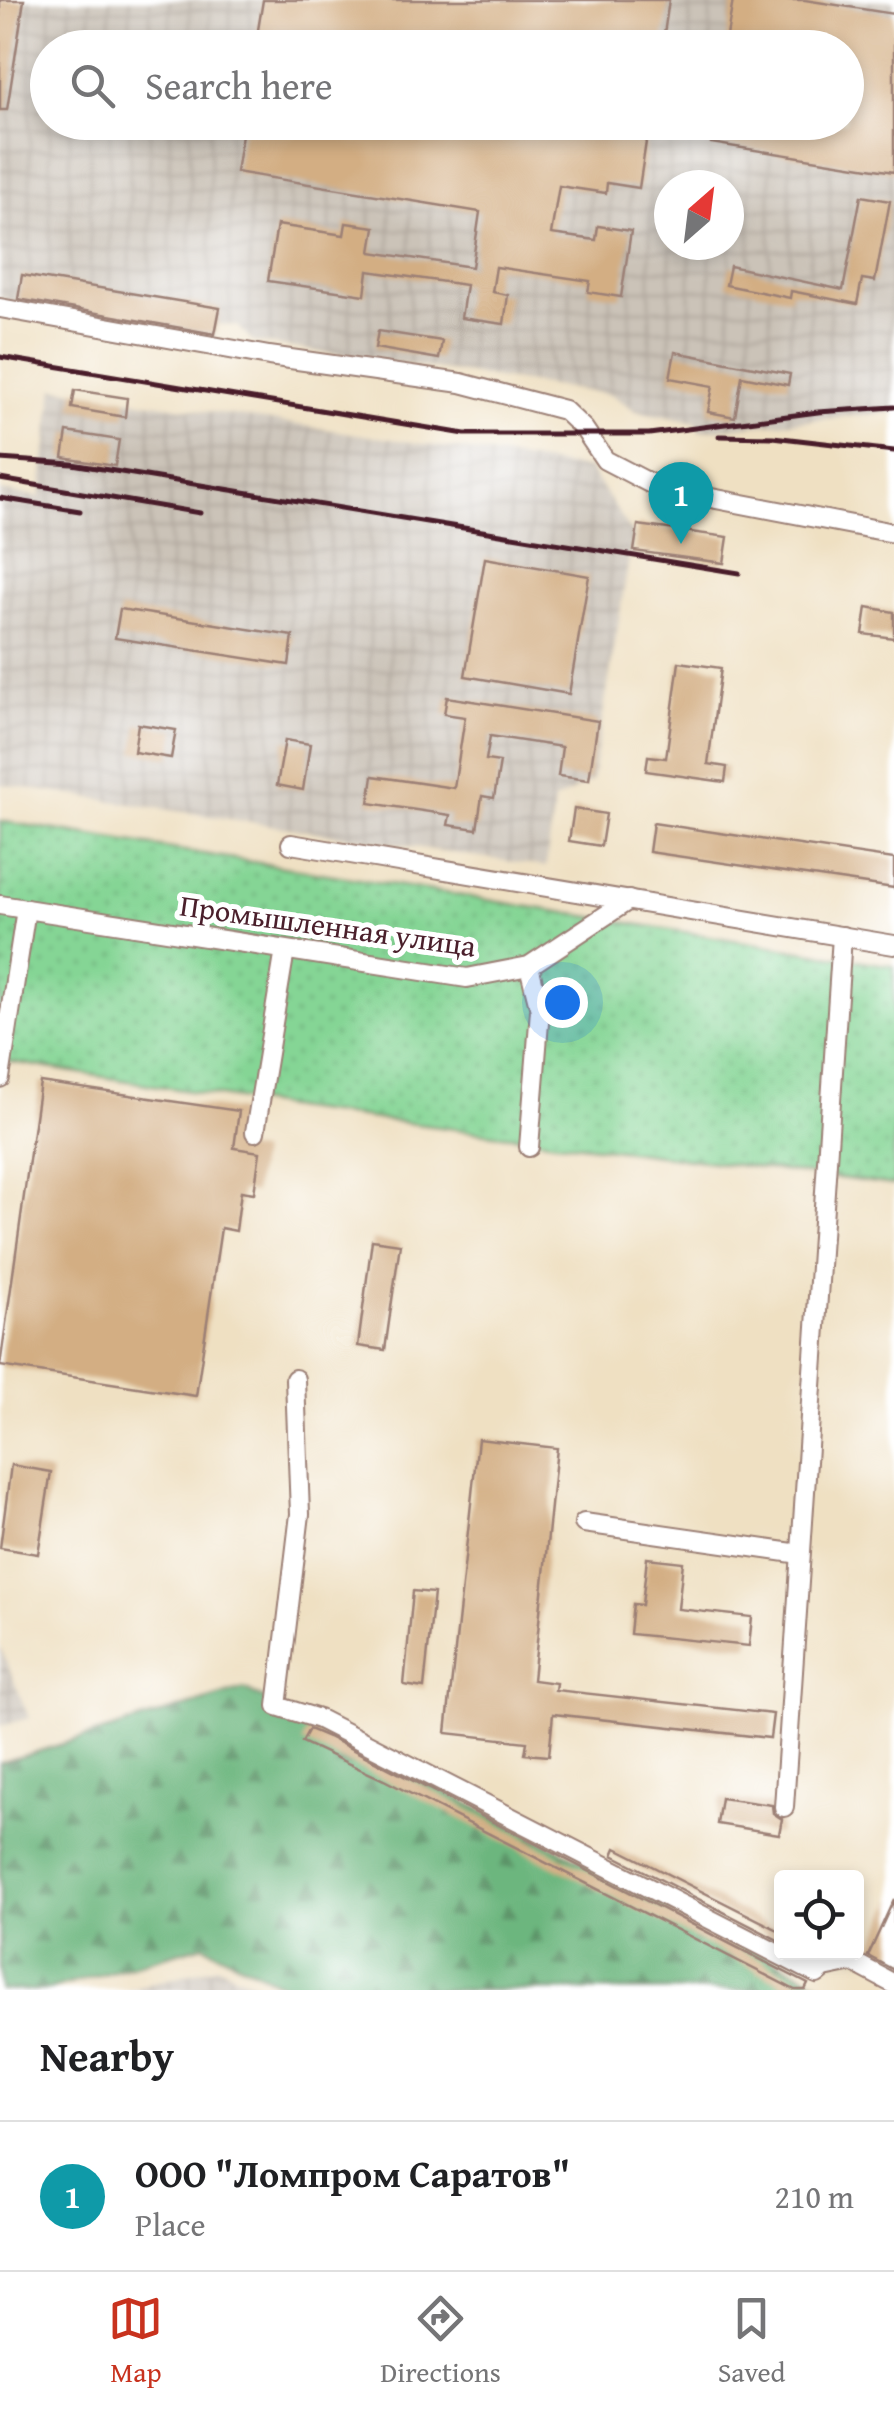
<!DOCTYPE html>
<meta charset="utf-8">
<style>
body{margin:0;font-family:"Gentium Book Plus",serif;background:#f6f6f6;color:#202124}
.controls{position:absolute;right:30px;bottom:30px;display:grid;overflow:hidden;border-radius:10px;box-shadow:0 5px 15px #0003}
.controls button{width:90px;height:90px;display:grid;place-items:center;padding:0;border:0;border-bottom:2px solid #e0e0e0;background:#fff;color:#202124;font:50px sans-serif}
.compass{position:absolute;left:654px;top:170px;width:90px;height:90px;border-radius:50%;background:#fff;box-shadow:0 5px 15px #0003;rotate:28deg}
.you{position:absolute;left:562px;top:1002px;width:35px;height:35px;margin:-25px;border:8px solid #fff;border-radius:50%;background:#1a73e8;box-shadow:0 0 0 15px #1a73e833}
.badge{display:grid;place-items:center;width:65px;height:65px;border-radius:50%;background:#c8321e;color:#fff;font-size:32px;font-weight:700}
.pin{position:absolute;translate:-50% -82px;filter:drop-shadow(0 2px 5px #0008)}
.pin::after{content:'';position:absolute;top:52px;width:35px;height:30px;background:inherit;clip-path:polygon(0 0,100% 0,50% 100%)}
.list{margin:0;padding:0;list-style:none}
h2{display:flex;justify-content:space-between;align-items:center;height:130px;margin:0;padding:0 40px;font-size:42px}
h2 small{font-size:32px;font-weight:400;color:#757577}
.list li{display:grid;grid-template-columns:65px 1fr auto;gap:30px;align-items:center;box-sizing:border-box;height:150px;padding:0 40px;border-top:2px solid #e0e0e0}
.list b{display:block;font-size:38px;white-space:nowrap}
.list p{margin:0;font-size:32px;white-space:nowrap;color:#757577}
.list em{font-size:32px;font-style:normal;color:#757577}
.icon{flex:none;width:55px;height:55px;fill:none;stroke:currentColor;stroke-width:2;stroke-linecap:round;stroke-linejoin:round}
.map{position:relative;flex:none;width:894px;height:1990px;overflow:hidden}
.search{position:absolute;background:#fff;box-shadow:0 5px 15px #0003;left:30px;right:30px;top:30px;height:110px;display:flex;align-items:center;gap:25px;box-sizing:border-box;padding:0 35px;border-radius:55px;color:#757577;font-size:38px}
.sheet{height:280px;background:#fff}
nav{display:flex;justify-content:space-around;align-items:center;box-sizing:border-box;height:140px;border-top:2px solid #e0e0e0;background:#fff;font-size:28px;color:#757577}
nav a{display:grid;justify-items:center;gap:5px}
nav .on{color:#c8321e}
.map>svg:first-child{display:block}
</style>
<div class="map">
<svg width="894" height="1990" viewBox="0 0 894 1990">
<defs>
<pattern id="industrial-grid" width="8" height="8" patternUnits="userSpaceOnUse" patternTransform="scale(2.5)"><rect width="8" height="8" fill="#cbc3b8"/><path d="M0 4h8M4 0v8" fill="none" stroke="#b0a79e"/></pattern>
<pattern id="grass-dots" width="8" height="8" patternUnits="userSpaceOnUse" patternTransform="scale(2.5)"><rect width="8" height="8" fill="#85d595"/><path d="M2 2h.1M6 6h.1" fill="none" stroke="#74b681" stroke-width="1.8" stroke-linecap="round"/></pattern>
<pattern id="forest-firs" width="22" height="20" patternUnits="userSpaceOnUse" patternTransform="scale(2.5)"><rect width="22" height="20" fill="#6cb67e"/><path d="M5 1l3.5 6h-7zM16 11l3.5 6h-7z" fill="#5b9367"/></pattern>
</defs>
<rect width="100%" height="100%" fill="#fff"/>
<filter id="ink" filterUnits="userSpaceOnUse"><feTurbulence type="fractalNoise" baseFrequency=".01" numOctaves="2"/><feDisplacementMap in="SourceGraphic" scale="20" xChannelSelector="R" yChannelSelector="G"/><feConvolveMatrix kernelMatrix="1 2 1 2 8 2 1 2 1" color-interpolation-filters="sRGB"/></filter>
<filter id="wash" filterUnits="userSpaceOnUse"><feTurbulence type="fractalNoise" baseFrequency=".0048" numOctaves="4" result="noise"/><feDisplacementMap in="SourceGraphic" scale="40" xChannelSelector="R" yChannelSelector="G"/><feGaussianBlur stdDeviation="2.25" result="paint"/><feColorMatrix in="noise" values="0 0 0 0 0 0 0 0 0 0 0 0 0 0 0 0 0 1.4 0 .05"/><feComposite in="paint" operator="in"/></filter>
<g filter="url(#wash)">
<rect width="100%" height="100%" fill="#efe0c2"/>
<!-- industrial -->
<g fill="url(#industrial-grid)" fill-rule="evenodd">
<path d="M0 0H894V412L699 431 696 422 636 411 612 395 253 342 237 326 217 324 215 336 18 303 0 298ZM48 48H846V122H48ZM669 185H729V245H669Z"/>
<polygon points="54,388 589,469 633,535 592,781 554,801 546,867 0,784 0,491 40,497"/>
<polygon points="0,1646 29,1718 0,1726"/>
<polygon points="218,1966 267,1990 127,1990"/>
</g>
<!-- grass -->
<polygon fill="url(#grass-dots)" stroke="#687a60" stroke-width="2.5" points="0,821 894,966 894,1185 298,1109 0,1060"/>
<!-- forest -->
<polygon fill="url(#forest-firs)" stroke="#5b6a54" stroke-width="2.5" points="244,1689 833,1990 294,1990 203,1945 48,1990 0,1990 0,1763"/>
<g id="blocks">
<!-- building -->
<g fill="#d3ae83">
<polygon points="0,0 24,0 7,110 0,110"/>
<polygon points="263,0 669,0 662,48 255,48"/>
<polygon points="733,0 805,0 894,14 894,172 711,143 714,122 846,122 846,48 725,48"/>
<polygon points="244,122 649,122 639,188 607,183 606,193 559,186 551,234 596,240 598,226 631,231 621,297 588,292 590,281 496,267 492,292 508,295 504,324 461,318 466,285 368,271 365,295 268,281 277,225 344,235 346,223 375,227 371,252 472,267 480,212 236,172"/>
<polygon points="861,196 890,201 875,281 862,279 857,304 791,291 790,298 726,285 730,266 843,290"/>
<polygon points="22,275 220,308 215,334 18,299"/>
<polygon points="378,331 442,341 439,359 375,348"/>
<polygon points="675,352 790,374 788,385 742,376 735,417 708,412 713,386 670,378"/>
<polygon points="75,390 127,398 125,417 72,408"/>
<polygon points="67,432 119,440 115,466 63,458"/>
<polygon points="638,525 728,537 724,563 634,551"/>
<polygon points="485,558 589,576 569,694 465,676"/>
<polygon points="867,607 894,612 894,638 863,634"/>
<polygon points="120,609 293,636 289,665 115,638"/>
<polygon points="679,662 721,668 708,764 727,767 725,782 646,771 648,756 666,758"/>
<polygon points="447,697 598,721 589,780 558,776 562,747 490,736 486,760 500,762 494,798 482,796 477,829 448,825 450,815 369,803 373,776 454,788 465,717 444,714"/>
<polygon points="138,724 176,730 171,758 134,752"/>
<polygon points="285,740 310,744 303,790 277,785"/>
<polygon points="574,809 606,814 601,846 569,841"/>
<polygon points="653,823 894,859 894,888 649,852"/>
<polygon points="40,1082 239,1111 234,1148 260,1152 254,1193 241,1191 236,1231 221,1228 196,1396 0,1366"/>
<polygon points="372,1240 400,1244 385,1350 358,1346"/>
<polygon points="478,1439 557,1448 533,1680 556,1683 555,1690 773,1714 770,1738 553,1714 549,1756 525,1754 527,1742 446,1733"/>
<polygon points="11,1465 51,1472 38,1554 0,1548"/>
<polygon points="647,1558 683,1562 678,1609 752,1617 749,1646 630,1634 633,1604 642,1605"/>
<polygon points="413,1591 434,1593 424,1688 404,1685"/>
<polygon points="309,1729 328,1737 808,1984 805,1990 795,1990 384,1780 302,1742"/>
<polygon points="721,1798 772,1805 773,1813 782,1819 779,1834 717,1824"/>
<polygon points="616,1848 782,1932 782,1942 613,1855"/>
<polygon points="894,1899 894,1970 868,1956"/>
</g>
</g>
</g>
<g filter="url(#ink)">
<use href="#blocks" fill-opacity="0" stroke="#9c8076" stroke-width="2.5"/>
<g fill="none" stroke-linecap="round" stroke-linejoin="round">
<defs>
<g id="minor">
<polyline points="0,308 269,356 461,383 564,410 584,429 605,460 659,488 894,533"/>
<polyline points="291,844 894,945"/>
<polyline points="0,905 467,978 529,966 629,900"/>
<polyline points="529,966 540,1010 529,1147"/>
<polyline points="0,1078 26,909"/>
<polyline points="255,1132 285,950"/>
<polyline points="295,1379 300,1514 277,1706 319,1719 817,1974 824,1968 853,1962 894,1984"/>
<polyline points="584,1523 800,1554"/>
<polyline points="784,1807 842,936"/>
</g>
</defs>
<!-- minor casing -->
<use href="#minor" stroke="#9c8076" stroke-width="22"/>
<!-- minor -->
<use href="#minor" stroke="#fff" stroke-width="18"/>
<!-- rail -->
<g stroke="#4a1f2b" stroke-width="5">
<polyline points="0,357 465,434 649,434 818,412 894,407"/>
<polyline points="719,436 773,437 894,451"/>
<polyline points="0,459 72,464 739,573"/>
<polyline points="0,479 200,513"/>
<polyline points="0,498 80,511"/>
</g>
</g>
</g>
<g text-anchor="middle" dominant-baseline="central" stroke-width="10" stroke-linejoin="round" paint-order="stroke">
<!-- street labels -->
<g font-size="30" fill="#4a1f2b" stroke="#fff">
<text transform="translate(328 925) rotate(8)">Промышленная улица</text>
</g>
</g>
</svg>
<div class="controls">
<button><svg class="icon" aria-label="locate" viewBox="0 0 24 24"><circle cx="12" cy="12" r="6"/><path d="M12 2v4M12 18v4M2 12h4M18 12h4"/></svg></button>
</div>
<svg class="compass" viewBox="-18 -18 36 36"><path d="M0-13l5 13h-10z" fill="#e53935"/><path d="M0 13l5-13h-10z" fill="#757577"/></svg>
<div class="you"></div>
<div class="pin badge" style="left:681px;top:544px;background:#0f9aa8">1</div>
<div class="search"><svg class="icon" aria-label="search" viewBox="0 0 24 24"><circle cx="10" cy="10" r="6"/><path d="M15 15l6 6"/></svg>Search here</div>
</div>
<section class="sheet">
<h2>Nearby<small></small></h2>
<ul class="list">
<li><span class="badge" style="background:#0f9aa8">1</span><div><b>ООО &quot;Ломпром Саратов&quot;</b><p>Place</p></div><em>210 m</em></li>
</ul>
</section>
<nav>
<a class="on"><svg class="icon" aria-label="map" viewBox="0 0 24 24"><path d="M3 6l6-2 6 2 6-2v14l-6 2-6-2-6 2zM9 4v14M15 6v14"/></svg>Map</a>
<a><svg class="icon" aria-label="directions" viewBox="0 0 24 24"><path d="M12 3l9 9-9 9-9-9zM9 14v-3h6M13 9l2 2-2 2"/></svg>Directions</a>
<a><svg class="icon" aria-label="saved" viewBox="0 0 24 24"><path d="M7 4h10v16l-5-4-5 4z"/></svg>Saved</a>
</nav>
